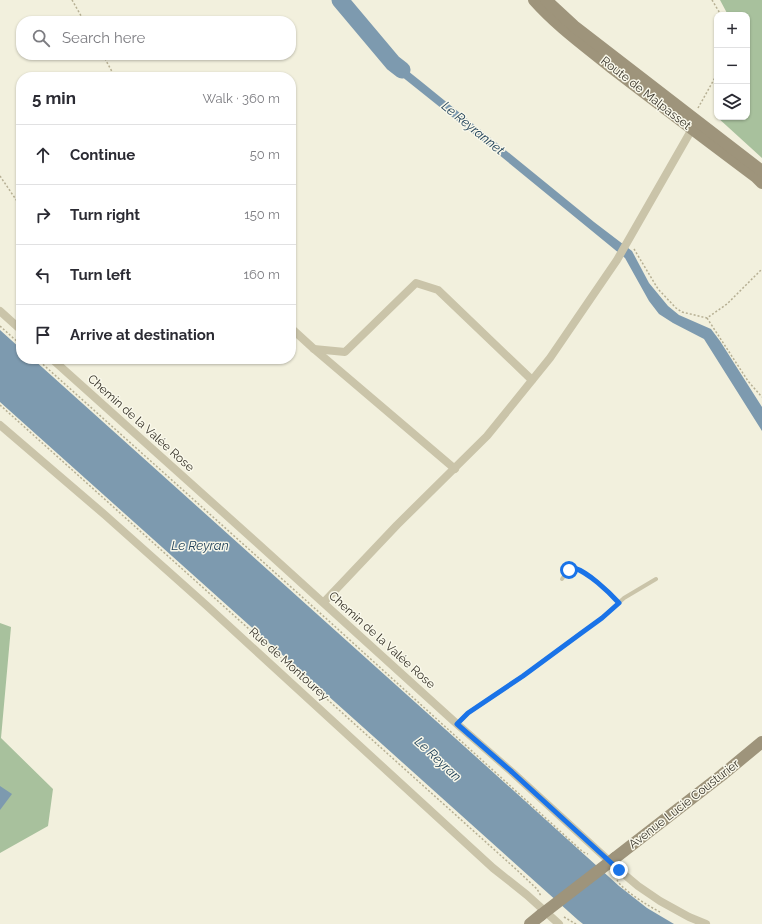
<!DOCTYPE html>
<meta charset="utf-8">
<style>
body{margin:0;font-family:Raleway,sans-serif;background:#f7f7f7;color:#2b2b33}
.controls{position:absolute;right:12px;top:12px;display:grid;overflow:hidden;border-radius:8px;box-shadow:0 1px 3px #0004}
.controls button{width:36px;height:36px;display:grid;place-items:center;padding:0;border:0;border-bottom:1px solid #e1e1e2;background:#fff;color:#2b2b33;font:20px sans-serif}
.stop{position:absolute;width:12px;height:12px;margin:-9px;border:3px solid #1a73e8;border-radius:50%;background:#fff}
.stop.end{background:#1a73e8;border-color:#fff;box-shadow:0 1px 4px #0008}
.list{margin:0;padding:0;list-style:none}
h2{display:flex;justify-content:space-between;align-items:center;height:52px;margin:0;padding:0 16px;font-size:17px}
h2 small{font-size:13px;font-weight:400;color:#7c7c81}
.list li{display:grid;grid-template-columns:26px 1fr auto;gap:12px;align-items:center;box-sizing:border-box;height:60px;padding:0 16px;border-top:1px solid #e1e1e2}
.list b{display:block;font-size:15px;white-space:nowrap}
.list em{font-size:13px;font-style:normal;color:#7c7c81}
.icon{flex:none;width:22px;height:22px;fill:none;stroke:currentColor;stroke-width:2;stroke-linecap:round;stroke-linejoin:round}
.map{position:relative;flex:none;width:762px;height:924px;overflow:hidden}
.search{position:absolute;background:#fff;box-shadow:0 1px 3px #0004;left:16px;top:16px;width:280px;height:44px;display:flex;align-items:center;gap:10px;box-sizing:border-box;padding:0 14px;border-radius:16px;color:#7c7c81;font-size:15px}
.panel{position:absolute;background:#fff;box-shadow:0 1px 3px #0004;left:16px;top:72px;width:280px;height:292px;border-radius:16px}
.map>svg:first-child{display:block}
</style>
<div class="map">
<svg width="762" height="924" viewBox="0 0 762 924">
<rect width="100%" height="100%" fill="#f2f0dd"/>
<!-- green -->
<g fill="#a8c19d">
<polygon points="720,0 762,0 762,158 717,117 747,117 747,15 728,15"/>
<polygon points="0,623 11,627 1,738 53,789 48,826 0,853"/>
</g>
<!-- water -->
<g fill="#7d9aaf">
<polygon points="389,52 393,59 423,83 594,222 632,251 649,283 668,306 679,315 711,329 720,341 762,407 762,431 704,339 673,323 659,314 649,301 625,258 476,136 391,68 385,56"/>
<polygon points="0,330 21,349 21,359 33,359 514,791 619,886 647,908 674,924 583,924 578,920 383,745 0,402"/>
<polygon points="0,786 12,794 0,810"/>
</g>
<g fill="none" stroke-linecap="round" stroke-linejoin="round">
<!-- river -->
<polyline stroke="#7d9aaf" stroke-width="17" points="340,0 393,63 402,70"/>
<!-- path -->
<g stroke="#b6af93" stroke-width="1.5" stroke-dasharray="2 2" stroke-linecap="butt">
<polyline points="72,0 84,21"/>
<polyline points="712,0 721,15"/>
<polyline points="103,55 115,77"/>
<polyline points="698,108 717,74"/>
<polyline points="0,176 21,207"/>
<polyline points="634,249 658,289 676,308 682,312 707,318 727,304 762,269"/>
<polyline points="707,318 748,381 762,397"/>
<polyline points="0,326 21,345"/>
<polyline points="37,359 330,622 583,852 588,854"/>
<polyline points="0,405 518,871 537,889 541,896"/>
<path d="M617 880C622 890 650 907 660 912"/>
<polyline points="564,917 576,924"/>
</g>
<!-- lane -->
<g stroke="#cac4a9" stroke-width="4">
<path d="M562 579 566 573 571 568C584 567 610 593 619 603"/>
<polyline points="457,724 468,713 523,676 580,634 602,618 624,598 656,579"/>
</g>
<!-- street -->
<g stroke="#cac4a9" stroke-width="8">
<polyline points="0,311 21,330"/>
<polyline points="291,328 314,349 455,469"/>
<polyline points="314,349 345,352 416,283 438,290 532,380"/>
<polyline points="52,359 255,541 457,724 512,772 619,870 638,886 660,901 689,917 706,924"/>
<polyline points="0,425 105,515 206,605 493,868 527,895 559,924"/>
<polyline points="324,602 397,525 487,436 550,358 617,260 692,129"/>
</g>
<!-- secondary -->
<g stroke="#9e947b" stroke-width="12">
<path d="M534 0C557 26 585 46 612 68 660 105 708 141 756 177L762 183"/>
<polyline points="546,0 574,26 762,171"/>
<polyline points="615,858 722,775 762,742"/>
<polyline points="530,924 541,915"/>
</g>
<!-- secondary-bridge -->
<polyline stroke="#9e947b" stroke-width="12" points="541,915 615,858"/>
</g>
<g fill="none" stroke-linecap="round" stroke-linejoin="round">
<!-- route -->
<path stroke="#1a73e8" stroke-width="5" d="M569 570 574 568C588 572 609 592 619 603L602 618 580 634 523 676 468 713 457 724 512 772 619 870"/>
</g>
<g text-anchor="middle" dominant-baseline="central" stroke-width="3" stroke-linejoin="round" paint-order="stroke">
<!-- street labels -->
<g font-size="12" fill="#373329" stroke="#f9f8ea">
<text transform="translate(646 93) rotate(38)">Route de Malpasset</text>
<text transform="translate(141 423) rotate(42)">Chemin de la Valée Rose</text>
<text transform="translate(382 640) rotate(42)">Chemin de la Valée Rose</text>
<text transform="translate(289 664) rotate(42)">Rue de Montourey</text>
<text transform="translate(684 804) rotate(-38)">Avenue Lucie Cousturier</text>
</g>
<!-- water labels -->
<g font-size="13" font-style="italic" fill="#1f4058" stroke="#f9f8ea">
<text transform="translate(473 128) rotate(39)">Le Reyrannet</text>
<text x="200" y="545">Le Reyran</text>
<text transform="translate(438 759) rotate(43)">Le Reyran</text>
</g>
</g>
</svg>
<div class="controls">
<button>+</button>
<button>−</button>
<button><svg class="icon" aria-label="layers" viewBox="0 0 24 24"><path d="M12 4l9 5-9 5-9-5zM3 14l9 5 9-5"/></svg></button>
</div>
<div class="stop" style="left:569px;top:570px"></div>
<div class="stop end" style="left:619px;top:870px"></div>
<div class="search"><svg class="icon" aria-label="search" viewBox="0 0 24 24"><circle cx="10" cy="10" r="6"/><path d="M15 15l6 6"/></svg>Search here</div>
<section class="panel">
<h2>5 min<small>Walk · 360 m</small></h2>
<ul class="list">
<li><svg class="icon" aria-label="ahead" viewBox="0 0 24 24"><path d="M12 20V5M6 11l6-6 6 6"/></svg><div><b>Continue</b></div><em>50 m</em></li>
<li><svg class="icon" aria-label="right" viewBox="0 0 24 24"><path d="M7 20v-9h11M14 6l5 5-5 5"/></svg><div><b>Turn right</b></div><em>150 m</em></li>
<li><svg class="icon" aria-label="left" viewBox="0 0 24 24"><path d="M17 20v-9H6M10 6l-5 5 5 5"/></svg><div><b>Turn left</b></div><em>160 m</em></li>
<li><svg class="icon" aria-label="arrive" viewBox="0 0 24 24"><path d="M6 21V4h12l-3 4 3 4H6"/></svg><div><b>Arrive at destination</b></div></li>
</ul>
</section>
</div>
